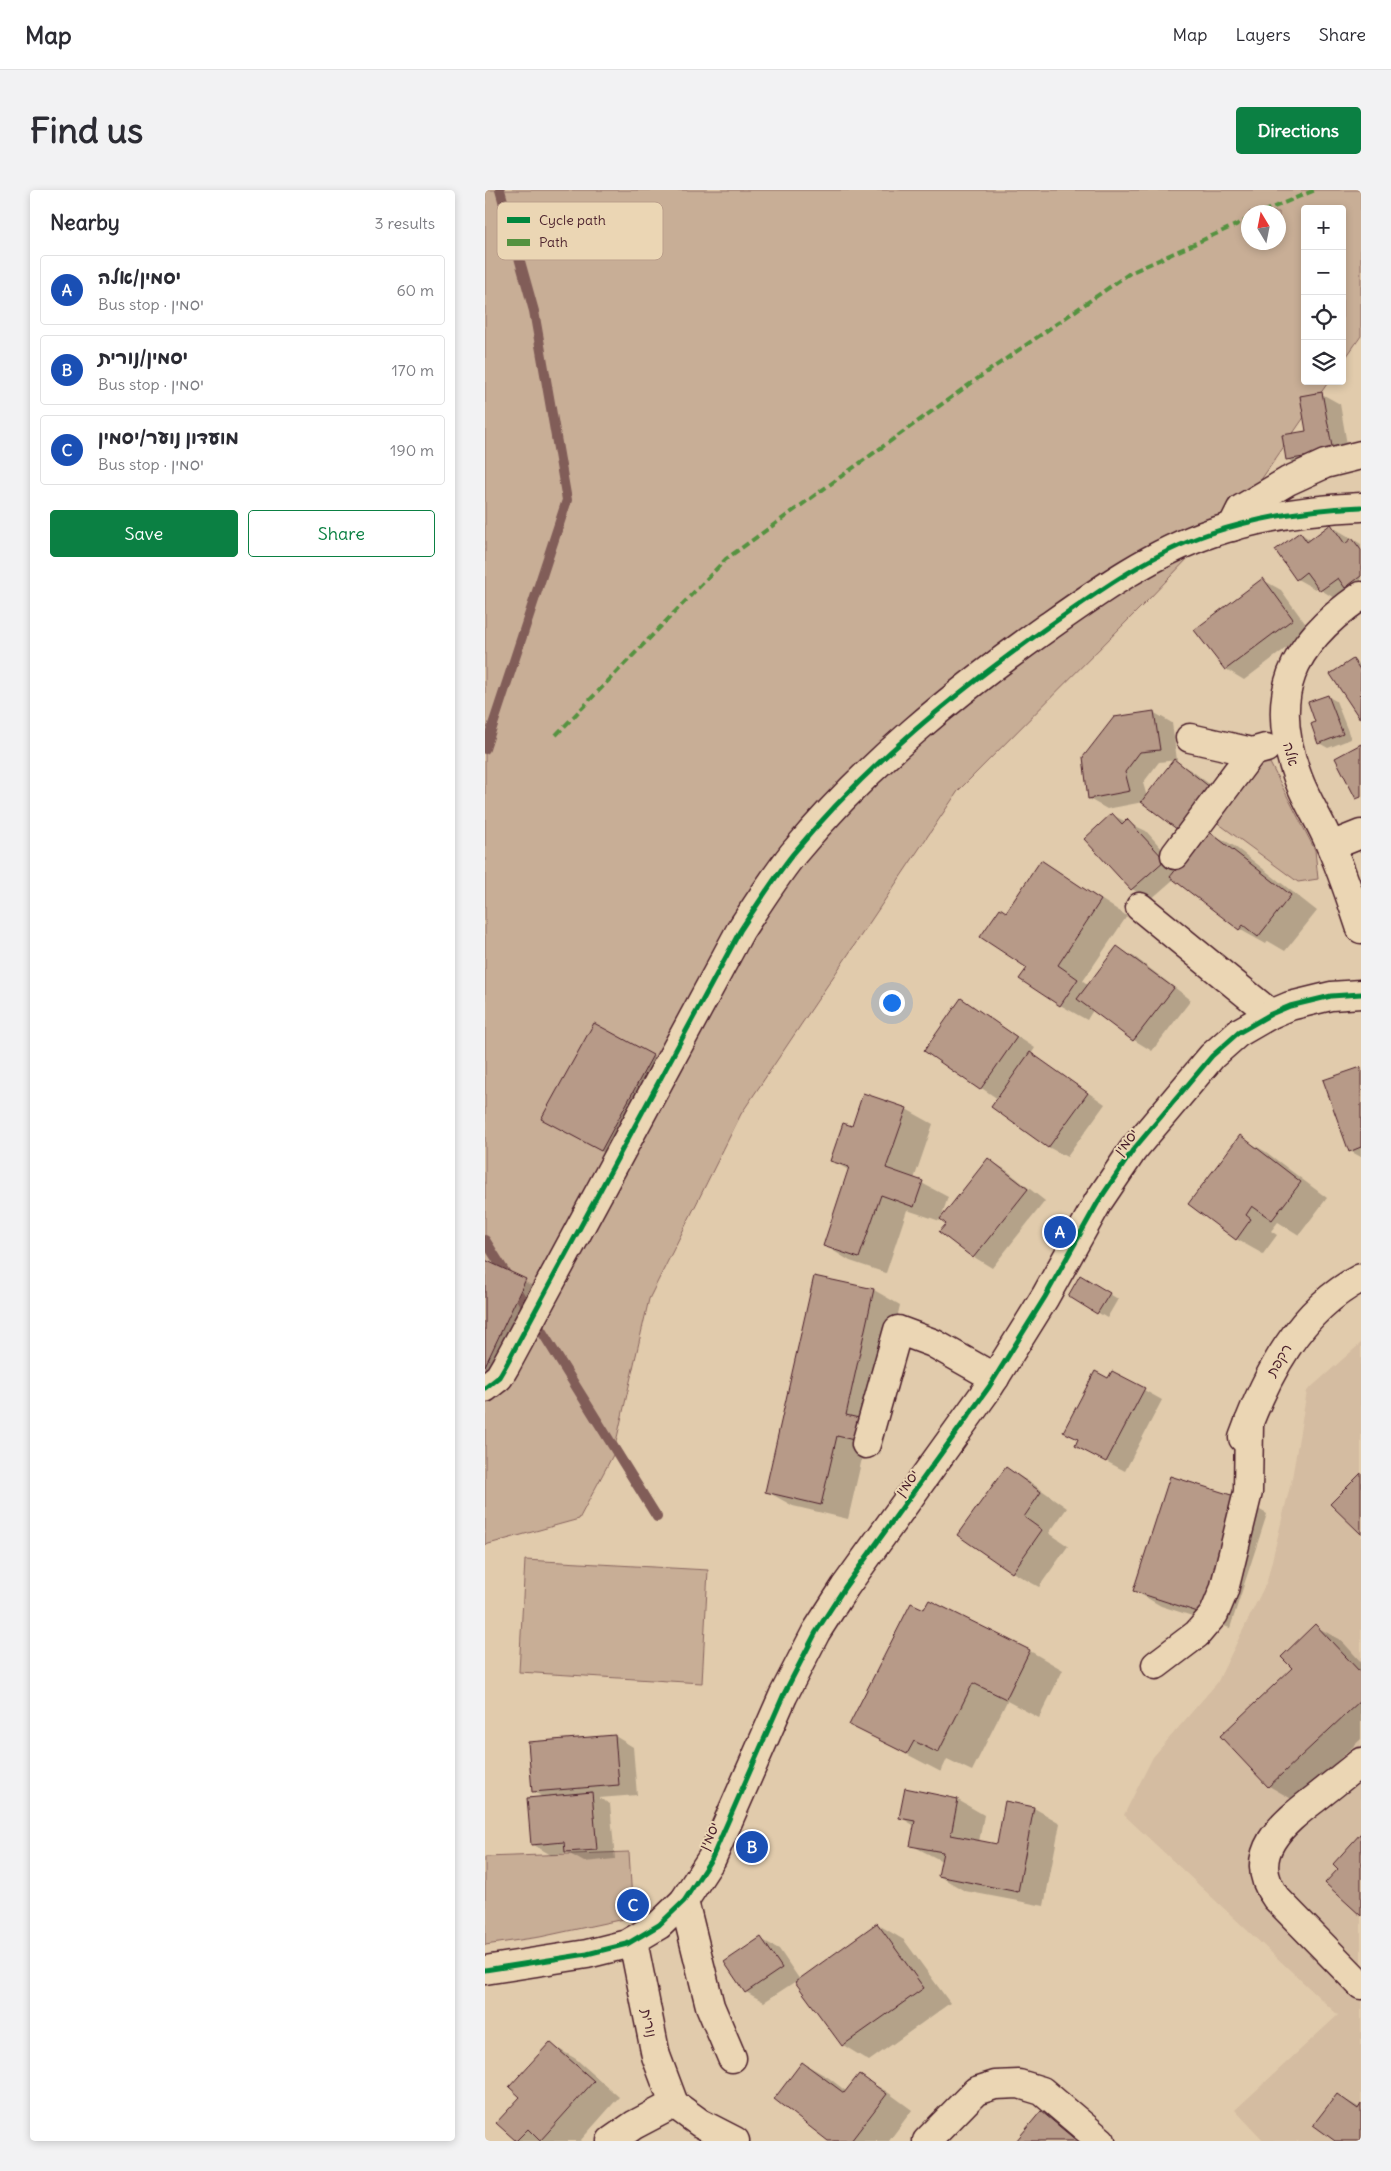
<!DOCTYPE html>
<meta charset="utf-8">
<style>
body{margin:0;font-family:Delius,"Playpen Sans Hebrew",sans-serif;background:#f2f2f3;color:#2b2b33}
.controls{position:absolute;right:15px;top:15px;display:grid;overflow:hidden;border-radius:5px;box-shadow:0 2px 8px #0003}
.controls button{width:45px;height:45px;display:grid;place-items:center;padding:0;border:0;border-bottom:1px solid #e1e1e2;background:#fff;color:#2b2b33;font:25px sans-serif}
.compass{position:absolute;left:756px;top:15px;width:45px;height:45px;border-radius:50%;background:#fff;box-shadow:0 2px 8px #0003;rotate:350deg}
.you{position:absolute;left:406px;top:812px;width:18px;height:18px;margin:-12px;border:4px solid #fff;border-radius:50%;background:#1a73e8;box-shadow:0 0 0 8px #1a73e833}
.badge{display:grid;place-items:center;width:32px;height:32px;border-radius:50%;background:#0b8043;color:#fff;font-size:16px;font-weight:700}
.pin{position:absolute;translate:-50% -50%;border:2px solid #fff;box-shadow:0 1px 5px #0006}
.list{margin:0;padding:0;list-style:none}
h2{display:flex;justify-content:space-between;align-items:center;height:65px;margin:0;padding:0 20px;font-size:21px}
h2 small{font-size:16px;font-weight:400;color:#7c7c81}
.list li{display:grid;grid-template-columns:32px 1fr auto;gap:15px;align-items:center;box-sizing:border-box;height:70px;margin:0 10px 10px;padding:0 10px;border:1px solid #e1e1e2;border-radius:5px}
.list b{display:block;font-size:19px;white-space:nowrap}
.list p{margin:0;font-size:16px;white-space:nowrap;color:#7c7c81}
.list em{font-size:16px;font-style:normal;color:#7c7c81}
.actions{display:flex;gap:10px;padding:15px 20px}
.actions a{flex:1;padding:11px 0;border:1px solid #0b8043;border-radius:5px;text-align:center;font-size:18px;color:#0b8043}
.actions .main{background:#0b8043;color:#fff}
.icon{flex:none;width:28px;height:28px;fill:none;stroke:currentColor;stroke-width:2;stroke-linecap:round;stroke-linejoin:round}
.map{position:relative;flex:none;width:876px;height:1951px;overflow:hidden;border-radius:5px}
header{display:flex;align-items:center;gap:30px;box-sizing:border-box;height:70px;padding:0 25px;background:#fff;border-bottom:1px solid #e1e1e2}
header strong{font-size:24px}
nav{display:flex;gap:28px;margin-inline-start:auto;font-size:18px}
.intro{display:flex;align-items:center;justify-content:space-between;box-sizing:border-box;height:120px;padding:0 30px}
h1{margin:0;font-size:35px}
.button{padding:12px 22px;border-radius:5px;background:#0b8043;color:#fff;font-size:18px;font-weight:700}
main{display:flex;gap:30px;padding:0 30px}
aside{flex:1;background:#fff;border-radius:5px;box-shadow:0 2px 8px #0003}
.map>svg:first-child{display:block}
</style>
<header>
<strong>Map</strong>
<nav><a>Map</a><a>Layers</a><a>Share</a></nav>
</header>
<div class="intro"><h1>Find us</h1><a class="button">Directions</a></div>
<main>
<aside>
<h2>Nearby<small>3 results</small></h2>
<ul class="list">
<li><span class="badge" style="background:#1a4fb4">A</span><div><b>יסמין/אלה</b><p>Bus stop · יסמין</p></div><em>60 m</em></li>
<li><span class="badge" style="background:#1a4fb4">B</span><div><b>יסמין/נורית</b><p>Bus stop · יסמין</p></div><em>170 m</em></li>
<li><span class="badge" style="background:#1a4fb4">C</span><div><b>מועדון נוער/יסמין</b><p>Bus stop · יסמין</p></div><em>190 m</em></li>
</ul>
<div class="actions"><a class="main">Save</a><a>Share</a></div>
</aside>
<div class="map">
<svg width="876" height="1951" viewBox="0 0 876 1951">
<rect width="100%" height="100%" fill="#e1cbac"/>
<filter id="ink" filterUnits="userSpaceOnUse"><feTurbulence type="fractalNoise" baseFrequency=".02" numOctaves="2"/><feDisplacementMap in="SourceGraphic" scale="10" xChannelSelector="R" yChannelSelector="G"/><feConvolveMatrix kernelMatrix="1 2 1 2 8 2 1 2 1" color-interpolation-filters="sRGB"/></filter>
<g filter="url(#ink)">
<!-- built -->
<polygon fill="#d4bca1" points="876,1153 876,1951 779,1951 750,1920 853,1825 639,1625 668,1567 732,1493 782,1391 807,1288 822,1201"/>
<!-- green -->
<g fill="#c8ae96" stroke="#896660" fill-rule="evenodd">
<path d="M0 0H876V146L857 173V19H820V191H844L771 297 662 411 473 601 256 924 164 1109 128 1265 94 1329 0 1355ZM764 22H794V52H764Z"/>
<polygon points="771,572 785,573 830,660 833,689 813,692 730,631"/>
<polygon points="40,1370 223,1380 217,1493 34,1482"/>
<polygon points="144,1662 148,1727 55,1747 0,1755 0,1667"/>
</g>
<!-- shadow -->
<g fill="#0003">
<polygon points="837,204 855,214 865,272 821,280 802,269 823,242"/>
<polygon points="846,336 876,354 876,406 854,411 836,400 833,397 830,399 812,389 815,343 826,350"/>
<polygon points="778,390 796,400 825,440 759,490 741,479"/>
<polygon points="868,470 876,475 876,528 846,484"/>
<polygon points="842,506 851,511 866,549 843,558 834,553 832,533"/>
<polygon points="668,522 687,533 692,570 674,572 658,593 662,607 689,571 707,581 744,609 658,612 622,619 604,609"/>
<polygon points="627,625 661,641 694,678 723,641 749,656 832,721 800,761 783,751 781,754 754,739 689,689 665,710 647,699 601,649"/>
<polygon points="556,671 642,726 598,791 604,795 633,758 651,768 706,810 667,861 649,850 608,820 602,830 575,815 543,778 522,723"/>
<polygon points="476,810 550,858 546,864 620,914 582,967 563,957 513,909 441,861"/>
<polygon points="167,866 193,881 142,975 84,944"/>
<polygon points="876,878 876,967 865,961"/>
<polygon points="421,919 448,934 429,989 463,1007 455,1031 422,1020 401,1083 365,1071 339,1055 365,981 346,970"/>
<polygon points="755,947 781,962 842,1008 814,1045 793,1032 786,1041 792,1045 778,1064 751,1049"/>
<polygon points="503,969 521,980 560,1011 507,1078 489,1067 456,1041"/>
<polygon points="0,1071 67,1106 21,1202 0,1192"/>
<polygon points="596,1087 633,1109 622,1128 585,1106"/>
<polygon points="389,1100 415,1115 388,1237 400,1245 395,1264 379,1260 363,1329 308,1316 281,1301"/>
<polygon points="624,1189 659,1200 677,1210 640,1281 609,1265 594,1250 580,1242"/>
<polygon points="522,1279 548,1294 582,1318 564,1343 583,1356 554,1397 527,1382"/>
<polygon points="755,1309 782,1324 745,1438 676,1416 650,1401"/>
<polygon points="445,1411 545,1461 578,1480 554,1528 522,1511 487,1581 462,1569 456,1582 366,1535"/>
<polygon points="830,1436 857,1451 876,1472 876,1549 810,1611 784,1596 809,1478"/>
<polygon points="130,1546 148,1557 152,1605 114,1608 125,1614 130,1669 99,1672 83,1663 66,1665 47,1654 59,1608 48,1601"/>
<polygon points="421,1600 473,1610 499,1625 494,1652 513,1655 549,1618 575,1633 559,1716 480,1701 454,1686 457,1671 426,1655 430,1636 415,1627"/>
<polygon points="392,1734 419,1750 465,1813 384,1871 358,1855 311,1791 279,1812 261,1802 276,1749 294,1759 315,1790"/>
<polygon points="65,1854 91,1869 134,1907 95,1951 33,1951 13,1933 37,1907"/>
<polygon points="318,1873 344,1888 362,1902 374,1886 401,1901 427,1920 404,1951 346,1951"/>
<polygon points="852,1905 875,1918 876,1916 876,1951 852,1951"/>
<polygon points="557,1922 583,1938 599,1951 532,1951"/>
</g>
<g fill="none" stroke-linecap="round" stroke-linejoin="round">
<!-- stream -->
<g stroke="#815d59" stroke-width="10">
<polyline points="0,559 82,310 49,121 15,0"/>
<polyline points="0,1050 172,1327"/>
</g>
</g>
<!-- building -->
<g fill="#b79a88" stroke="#4a1f2b">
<polygon points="837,202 848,262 801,270 797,245 821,241 815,206"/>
<polygon points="846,334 860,354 867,348 876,360 876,386 860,398 853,388 835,401 821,382 811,390 790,360 815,342 822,352"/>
<polygon points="778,388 808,429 740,480 709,440"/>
<polygon points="868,469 876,481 875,529 845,484"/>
<polygon points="843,505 858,544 833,554 826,534 830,532 823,512"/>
<polygon points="669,521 675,560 655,562 640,582 645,601 603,609 598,567 629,527"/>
<polygon points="876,554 876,607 871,609 850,568"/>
<polygon points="689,569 726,598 693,640 656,612"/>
<polygon points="627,623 637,634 642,629 680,670 646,700 599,649"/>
<polygon points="722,640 806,705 773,747 758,735 754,740 685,687"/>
<polygon points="556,670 616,710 573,775 593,789 575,816 534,789 542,778 495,747 515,718 521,722"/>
<polygon points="632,756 689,798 648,851 592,809"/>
<polygon points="476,808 532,847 495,900 439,861"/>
<polygon points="109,833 168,865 116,961 56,929"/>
<polygon points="545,862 603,903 563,958 506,917"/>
<polygon points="876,877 876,957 864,962 838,890"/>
<polygon points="378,903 422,918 401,978 438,991 429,1017 396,1005 374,1068 338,1056 364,977 345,971 358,933 367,936"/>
<polygon points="755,945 816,992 787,1030 767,1016 761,1025 766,1029 751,1050 703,1014"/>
<polygon points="503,968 543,999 488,1068 454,1042 461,1034 455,1029"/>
<polygon points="0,1070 41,1089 0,1176"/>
<polygon points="595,1085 625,1103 612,1124 583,1106"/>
<polygon points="329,1086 389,1099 361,1225 374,1228 369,1250 352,1246 336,1315 280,1302"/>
<polygon points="610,1181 623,1188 627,1181 660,1198 621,1272 590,1256 593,1249 578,1242"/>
<polygon points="521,1277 556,1302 539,1327 557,1340 527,1383 472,1345"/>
<polygon points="876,1283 876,1344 845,1314"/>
<polygon points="685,1286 756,1308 719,1424 648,1401"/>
<polygon points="444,1410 545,1460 521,1509 488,1493 453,1563 429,1551 422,1564 364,1535 426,1413 439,1419"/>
<polygon points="830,1434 876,1483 876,1510 783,1597 735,1546 807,1478 796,1467"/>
<polygon points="130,1545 134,1595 47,1602 43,1552"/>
<polygon points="420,1598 473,1609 466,1645 512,1654 520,1611 549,1617 533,1702 453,1686 458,1662 425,1656 430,1631 414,1628"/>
<polygon points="107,1602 112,1660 80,1662 79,1652 46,1655 42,1608"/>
<polygon points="876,1643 876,1726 840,1693 853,1679 848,1674"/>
<polygon points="392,1733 439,1798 357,1856 310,1792"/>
<polygon points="276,1747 297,1778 260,1803 239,1772"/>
<polygon points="65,1852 109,1891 55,1951 43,1939 31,1951 11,1933 35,1907 24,1897"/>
<polygon points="317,1872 359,1903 374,1884 402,1904 366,1951 343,1951 289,1909"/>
<polygon points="852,1904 873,1919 876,1914 876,1951 850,1951 828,1935"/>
<polygon points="556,1921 592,1951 531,1951"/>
</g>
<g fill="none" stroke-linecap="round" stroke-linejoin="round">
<defs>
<g id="minor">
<polyline points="747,337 756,319 803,291 840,274 876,265"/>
<path d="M876 406C806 454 782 505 813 588 821 610 834 629 843 650 856 678 866 709 876 739"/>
<polyline points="705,548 767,562 781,558"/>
<polyline points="846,656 876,644"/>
<polyline points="690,665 767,562"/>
<polyline points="655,717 786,824"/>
<path d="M0 1198 14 1187 21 1175 255 741C272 715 289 688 308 664 381 575 471 502 564 436 615 400 667 363 726 343 774 327 826 319 876 317"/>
<path d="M758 1248C781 1185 814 1120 876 1088"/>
<polyline points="381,1254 413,1140 448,1153 510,1188"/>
<polyline points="671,1475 712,1444 729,1424 739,1400 763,1302 764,1232"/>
<path d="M876 1572C861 1584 846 1596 831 1608 798 1633 759 1664 791 1708L876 1795"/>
<polyline points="199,1711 225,1816 247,1868"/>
<polyline points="148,1751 171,1866 189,1914"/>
<polyline points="0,1780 102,1764 142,1754 174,1735 199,1711 227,1668 298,1506 331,1442 360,1397 504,1197 560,1107 613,1012 648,960 727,866 753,843 786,824 805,816 846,806 876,804"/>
<polyline points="126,1951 149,1935 189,1914 215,1933 250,1951"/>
<polyline points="442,1951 491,1901 510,1895 534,1894 557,1901 616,1951"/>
</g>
</defs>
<!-- minor casing -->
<use href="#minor" stroke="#4a1f2b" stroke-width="31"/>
<!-- minor -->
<use href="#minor" stroke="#ebd6b4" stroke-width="28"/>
<!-- quiet -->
<g stroke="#549240" stroke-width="4" stroke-dasharray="8 4" stroke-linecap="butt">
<polyline points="777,22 830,0"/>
<polyline points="71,545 241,369 499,184 645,83 764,29"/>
</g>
<defs>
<g id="cycleway">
<path d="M0 1198 14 1187 21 1175 255 741C272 715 289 688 308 664 381 575 471 502 564 436 615 400 667 363 726 343 774 327 826 319 876 317"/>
<polyline points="0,1780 102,1764 142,1754 174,1735 199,1711 227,1668 298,1506 331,1442 360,1397 504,1197 560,1107 613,1012 648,960 727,866 753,843 786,824 805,816 846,806 876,804"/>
</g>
</defs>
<!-- cycleway casing -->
<use href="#cycleway" stroke="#ebd6b4" stroke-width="8"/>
<!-- cycleway -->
<use href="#cycleway" stroke="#00873e" stroke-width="5"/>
</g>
</g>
<g text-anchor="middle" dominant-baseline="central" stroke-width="4" stroke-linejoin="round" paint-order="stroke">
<!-- street labels -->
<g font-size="14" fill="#4a1f2b" stroke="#ebd6b4">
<text transform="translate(806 564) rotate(75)">אלה</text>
<text transform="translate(641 952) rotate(-52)">יסמין</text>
<text transform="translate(794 1170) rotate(-59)">רקפת</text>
<text transform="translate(422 1293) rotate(-54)">יסמין</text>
<text transform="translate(224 1646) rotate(-65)">יסמין</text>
<text transform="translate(164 1833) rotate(78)">נורית</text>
</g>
</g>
<!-- legend -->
<rect x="12" y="12" width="166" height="58" rx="8" fill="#ebd6b4" stroke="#bb9f8b" stroke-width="1"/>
<rect x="22" y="27" width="23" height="6" fill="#00873e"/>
<rect x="22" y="49" width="23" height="7" fill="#549240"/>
<g font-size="14" fill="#4a1f2b">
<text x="54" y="35">Cycle path</text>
<text x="54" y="57">Path</text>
</g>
</svg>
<div class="controls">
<button>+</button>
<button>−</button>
<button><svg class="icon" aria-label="locate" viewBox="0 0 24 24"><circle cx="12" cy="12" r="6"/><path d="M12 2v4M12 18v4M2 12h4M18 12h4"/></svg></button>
<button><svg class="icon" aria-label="layers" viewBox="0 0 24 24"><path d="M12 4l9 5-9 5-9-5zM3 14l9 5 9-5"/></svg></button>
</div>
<svg class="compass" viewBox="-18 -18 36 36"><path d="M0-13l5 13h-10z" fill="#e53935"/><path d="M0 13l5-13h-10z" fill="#7c7c81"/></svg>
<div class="you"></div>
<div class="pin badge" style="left:575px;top:1042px;background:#1a4fb4">A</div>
<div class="pin badge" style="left:267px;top:1657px;background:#1a4fb4">B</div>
<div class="pin badge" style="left:148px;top:1715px;background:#1a4fb4">C</div>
</div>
</main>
